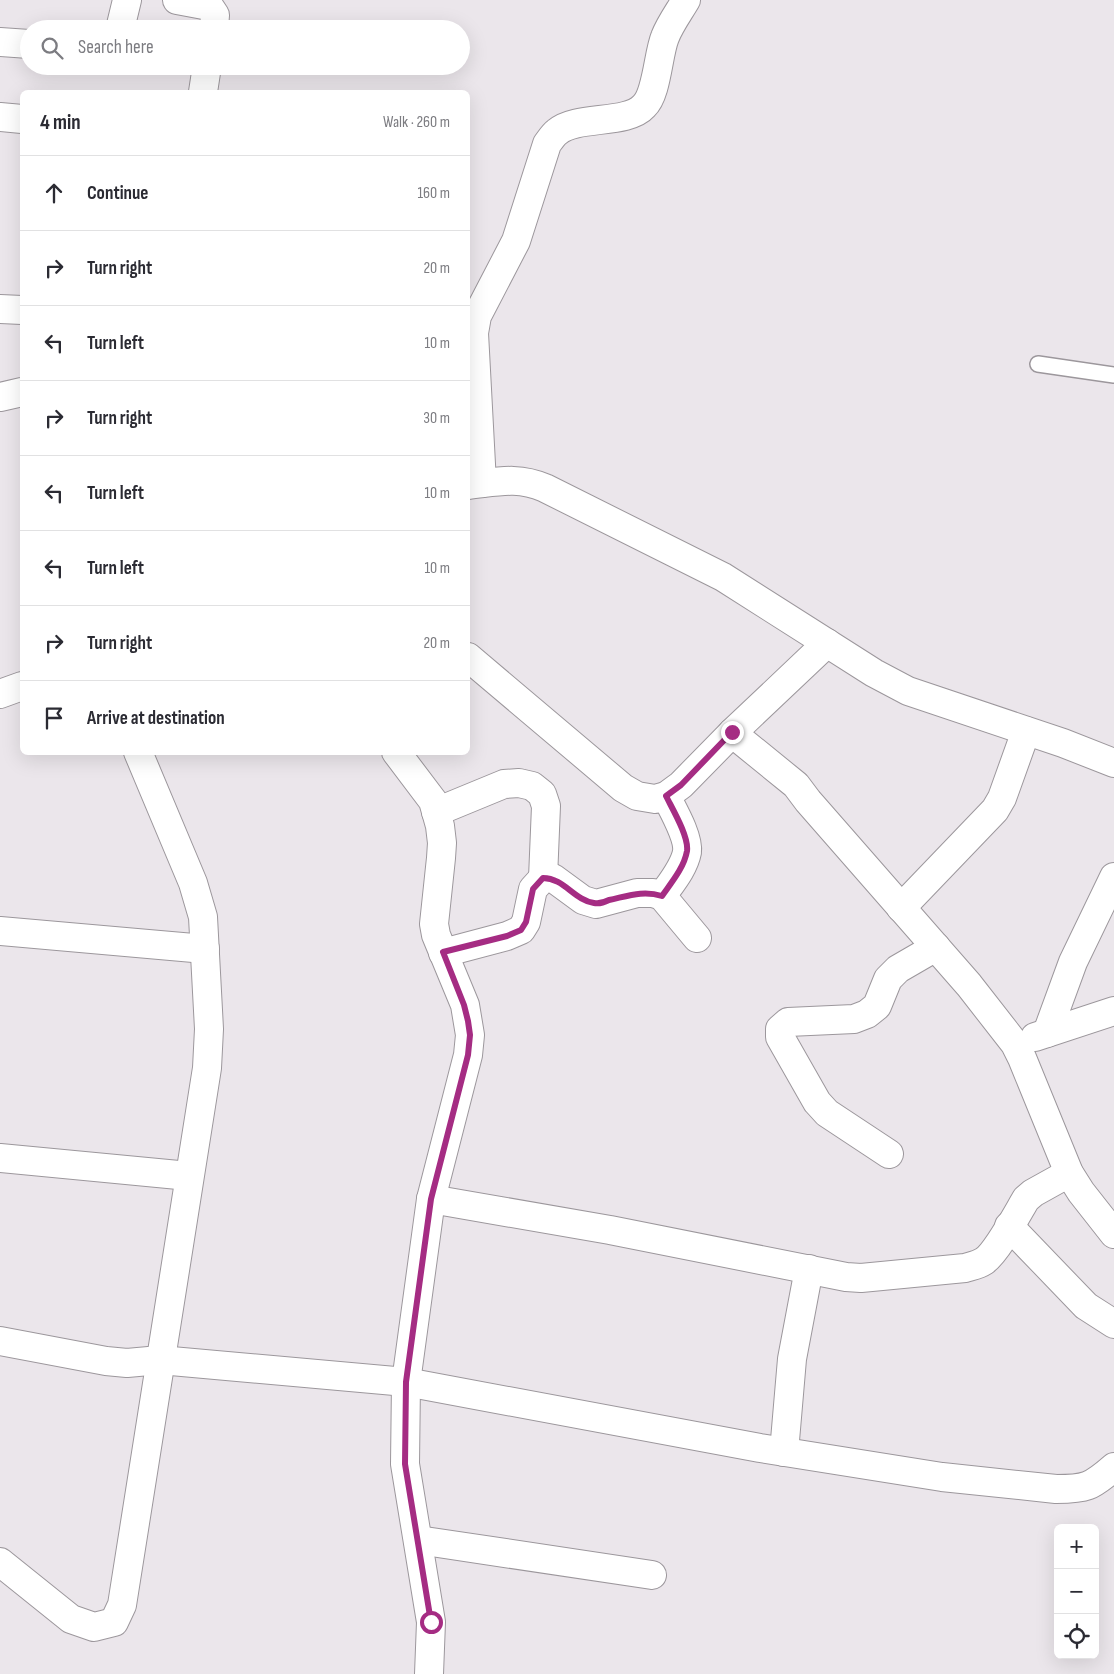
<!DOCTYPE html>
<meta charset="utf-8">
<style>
body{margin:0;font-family:"Sofia Sans Condensed",sans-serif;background:#f7f7f7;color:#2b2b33}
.controls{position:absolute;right:15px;bottom:15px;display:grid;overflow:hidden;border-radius:8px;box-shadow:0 5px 20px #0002}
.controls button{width:45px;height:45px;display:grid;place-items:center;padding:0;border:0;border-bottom:1px solid #e1e1e2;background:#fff;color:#2b2b33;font:25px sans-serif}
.stop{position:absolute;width:15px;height:15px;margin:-11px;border:4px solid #a52c83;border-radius:50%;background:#fff}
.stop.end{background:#a52c83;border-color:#fff;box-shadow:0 1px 5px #0008}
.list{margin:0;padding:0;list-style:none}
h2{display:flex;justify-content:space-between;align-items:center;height:65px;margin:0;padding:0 20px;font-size:21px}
h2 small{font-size:16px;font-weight:400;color:#7c7c81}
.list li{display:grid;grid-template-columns:32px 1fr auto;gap:15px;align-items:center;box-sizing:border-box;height:75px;padding:0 20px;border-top:1px solid #e1e1e2}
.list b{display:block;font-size:19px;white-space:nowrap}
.list em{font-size:16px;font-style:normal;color:#7c7c81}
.icon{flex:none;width:28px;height:28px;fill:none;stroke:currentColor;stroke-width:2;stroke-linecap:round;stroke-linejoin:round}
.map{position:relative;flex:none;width:1114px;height:1674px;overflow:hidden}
.search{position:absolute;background:#fff;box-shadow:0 5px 20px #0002;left:20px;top:20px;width:450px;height:55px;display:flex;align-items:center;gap:12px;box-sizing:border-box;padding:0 18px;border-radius:28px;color:#7c7c81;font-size:19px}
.panel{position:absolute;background:#fff;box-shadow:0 5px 20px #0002;left:20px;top:90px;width:450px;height:665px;border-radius:8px}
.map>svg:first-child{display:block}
</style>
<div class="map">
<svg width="1114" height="1674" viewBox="0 0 1114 1674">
<rect width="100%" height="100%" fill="#ebe6eb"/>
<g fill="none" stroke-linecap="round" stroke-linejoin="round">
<defs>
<polyline id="service" points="1038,364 1114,375"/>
<g id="minor">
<polyline points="177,0 209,6 215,15 214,29"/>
<polyline points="120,29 127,0"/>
<polyline points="0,42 29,44"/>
<polyline points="203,92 207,66"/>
<polyline points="0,117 22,119"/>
<polyline points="0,309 22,310"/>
<polyline points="0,397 22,392"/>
<path d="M482 483 474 333 477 316 516 241 547 144C550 140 553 135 557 132 577 115 627 125 644 106 657 94 658 54 665 37 670 24 679 12 686 0"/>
<path d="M468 485C497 482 517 476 545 488L723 577 874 673 908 691 1063 743 1114 763"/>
<polyline points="468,657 623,788 637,796 655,799 666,796 681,785 732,733 827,643"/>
<polyline points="0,694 22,686"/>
<polyline points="732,733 796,785 808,801 969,985 1015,1044 1022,1058 1069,1173 1081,1192 1114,1234"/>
<polyline points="396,752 433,801 440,826 442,843 441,858 434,924 436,935 465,1005 470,1035 468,1055 431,1199 406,1382 405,1464 431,1622 429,1674"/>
<polyline points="436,812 504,784 519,783 532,786 542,794 546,806 543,878"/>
<path d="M662 896C671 883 684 868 687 852 689 837 673 810 666 796"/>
<polyline points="901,908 995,810 1002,798 1026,731"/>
<polyline points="0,931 205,949"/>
<polyline points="443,953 507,936 521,930 526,922 533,889 543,878 553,878 583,900 596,904 637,893 653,893 662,896 697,938"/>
<polyline points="1047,1033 1073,962 1114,877"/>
<polyline points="1035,1037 1114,1011"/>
<polyline points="889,1154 827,1113 817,1102 780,1037 780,1029 788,1022 854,1019 867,1014 877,1006 888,979 898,969 936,947"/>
<polyline points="0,1158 189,1176"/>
<path d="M431 1199 610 1230 846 1277 861 1278 965 1268C971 1266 978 1265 984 1261 997 1252 1017 1214 1026 1199L1033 1193 1069 1173"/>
<polyline points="1009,1226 1086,1306 1114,1324"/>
<path d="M0 1341 106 1361 127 1363 160 1360 406 1382 760 1448 942 1477 1056 1489C1086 1489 1091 1487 1114 1467"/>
<polyline points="784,1452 792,1359 809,1269"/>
<polyline points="418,1540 652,1575"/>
<polyline points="0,1562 71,1619 94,1627 114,1622 122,1605 207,1068 209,1029 203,917 193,883 138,752"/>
</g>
</defs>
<!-- service casing -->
<use href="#service" stroke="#9c979c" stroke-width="18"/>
<!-- minor casing -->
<use href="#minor" stroke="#9c979c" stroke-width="30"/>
<!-- service -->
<use href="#service" stroke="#fff" stroke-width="15"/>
<!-- minor -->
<use href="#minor" stroke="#fff" stroke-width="28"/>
</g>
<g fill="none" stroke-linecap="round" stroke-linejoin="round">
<!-- route -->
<path stroke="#a52c83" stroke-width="6" d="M431 1622 405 1464 406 1382 431 1199 468 1055 470 1035 468 1021 464 1005 443 952 507 936 521 930 526 922 533 889 543 878C564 878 574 900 594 903 599 904 605 902 609 900 628 896 643 890 662 896 671 883 684 868 687 851 689 837 673 810 666 796L681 785 732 732"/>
</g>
</svg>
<div class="controls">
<button>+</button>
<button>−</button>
<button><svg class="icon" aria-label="locate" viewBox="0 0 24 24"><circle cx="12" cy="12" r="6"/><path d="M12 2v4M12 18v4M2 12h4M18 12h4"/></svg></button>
</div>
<div class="stop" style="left:431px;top:1622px"></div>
<div class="stop end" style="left:732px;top:732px"></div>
<div class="search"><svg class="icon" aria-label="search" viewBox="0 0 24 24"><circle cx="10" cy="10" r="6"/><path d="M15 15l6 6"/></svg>Search here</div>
<section class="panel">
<h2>4 min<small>Walk · 260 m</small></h2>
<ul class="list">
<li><svg class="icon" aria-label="ahead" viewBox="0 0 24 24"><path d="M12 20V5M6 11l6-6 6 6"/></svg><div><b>Continue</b></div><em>160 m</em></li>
<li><svg class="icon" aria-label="right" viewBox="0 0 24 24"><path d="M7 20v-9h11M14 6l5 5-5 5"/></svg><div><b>Turn right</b></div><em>20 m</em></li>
<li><svg class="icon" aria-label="left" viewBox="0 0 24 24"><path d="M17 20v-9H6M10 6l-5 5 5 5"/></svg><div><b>Turn left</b></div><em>10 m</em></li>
<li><svg class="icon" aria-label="right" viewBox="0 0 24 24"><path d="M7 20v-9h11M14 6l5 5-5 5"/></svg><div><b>Turn right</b></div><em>30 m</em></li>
<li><svg class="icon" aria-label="left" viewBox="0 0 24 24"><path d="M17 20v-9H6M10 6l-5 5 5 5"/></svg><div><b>Turn left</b></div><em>10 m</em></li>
<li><svg class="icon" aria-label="left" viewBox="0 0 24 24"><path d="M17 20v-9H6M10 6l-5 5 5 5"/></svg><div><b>Turn left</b></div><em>10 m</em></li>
<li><svg class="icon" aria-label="right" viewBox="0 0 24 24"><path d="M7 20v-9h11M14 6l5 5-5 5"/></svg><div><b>Turn right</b></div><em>20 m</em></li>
<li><svg class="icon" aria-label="arrive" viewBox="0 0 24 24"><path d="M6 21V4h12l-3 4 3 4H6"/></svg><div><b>Arrive at destination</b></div></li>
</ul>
</section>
</div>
